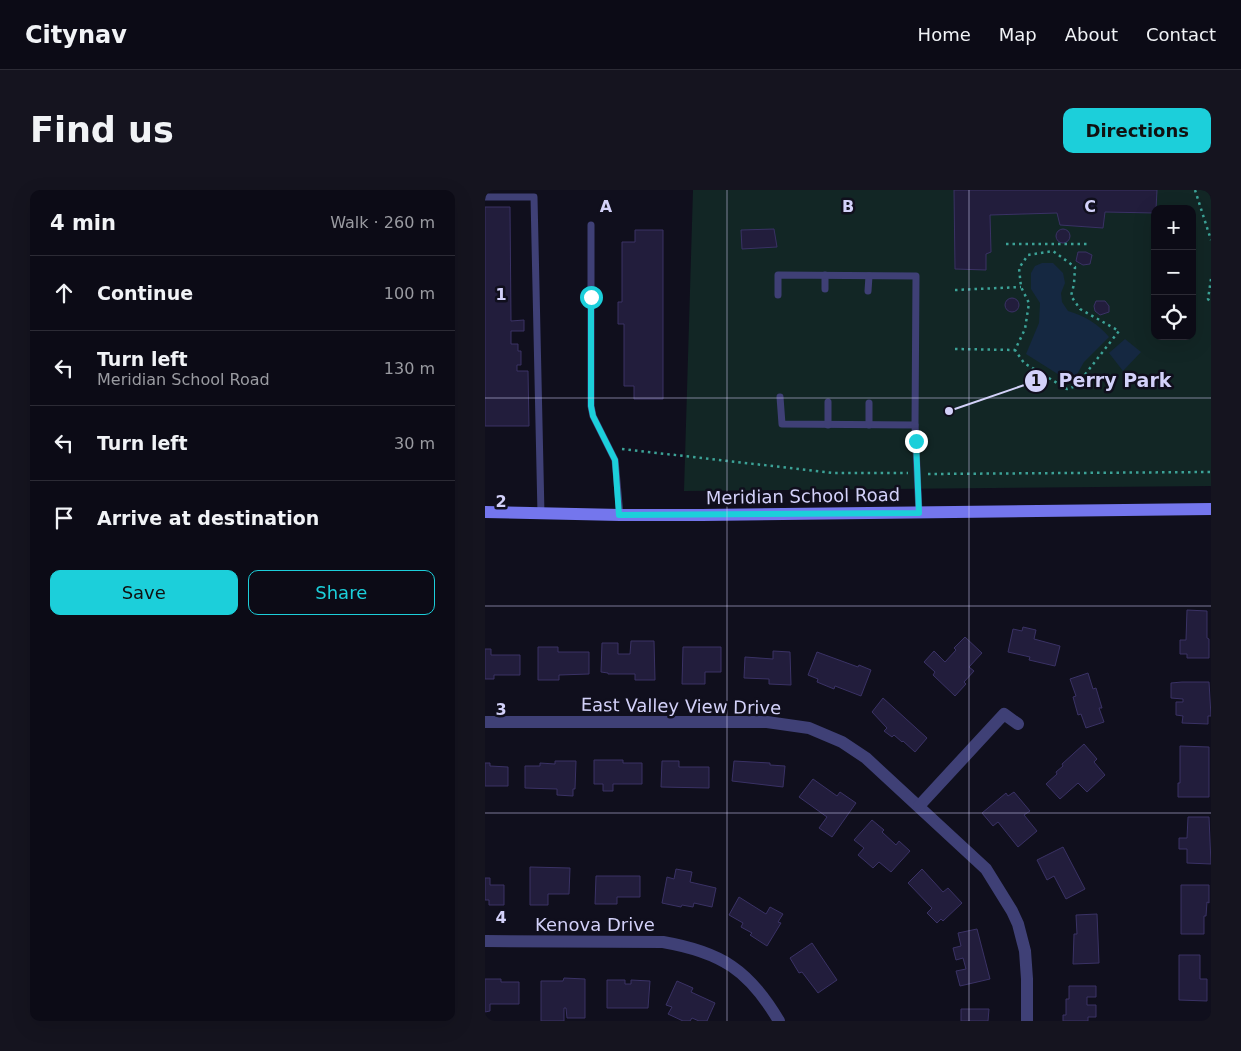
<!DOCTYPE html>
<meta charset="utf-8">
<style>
body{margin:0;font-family:"DejaVu Sans",sans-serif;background:#15141f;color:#f1f3f6}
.controls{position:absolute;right:15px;top:15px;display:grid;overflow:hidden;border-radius:10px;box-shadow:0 5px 20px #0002}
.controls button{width:45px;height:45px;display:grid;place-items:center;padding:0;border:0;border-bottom:1px solid #2c2b35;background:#0c0b16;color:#f1f3f6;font:25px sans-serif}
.stop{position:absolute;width:15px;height:15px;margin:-11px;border:4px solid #1ccfda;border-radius:50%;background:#fff}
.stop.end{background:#1ccfda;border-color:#fff;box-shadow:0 1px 5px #0008}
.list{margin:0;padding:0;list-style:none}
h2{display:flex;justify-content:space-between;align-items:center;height:65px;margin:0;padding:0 20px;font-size:21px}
h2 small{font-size:16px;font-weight:400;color:#9a9ba1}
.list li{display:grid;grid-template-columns:32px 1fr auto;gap:15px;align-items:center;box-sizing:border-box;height:75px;padding:0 20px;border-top:1px solid #2c2b35}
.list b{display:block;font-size:19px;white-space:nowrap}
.list p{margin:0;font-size:16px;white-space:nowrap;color:#9a9ba1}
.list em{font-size:16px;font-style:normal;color:#9a9ba1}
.actions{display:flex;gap:10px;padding:15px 20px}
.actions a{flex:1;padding:11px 0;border:1px solid #1ccfda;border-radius:10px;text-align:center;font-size:18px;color:#1ccfda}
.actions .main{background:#1ccfda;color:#111}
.icon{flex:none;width:28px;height:28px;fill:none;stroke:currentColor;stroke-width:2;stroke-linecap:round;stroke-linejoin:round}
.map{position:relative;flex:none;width:726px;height:831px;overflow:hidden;border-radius:10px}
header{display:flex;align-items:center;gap:30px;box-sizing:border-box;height:70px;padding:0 25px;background:#0c0b16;border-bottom:1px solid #2c2b35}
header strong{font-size:24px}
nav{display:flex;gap:28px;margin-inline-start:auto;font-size:18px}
.intro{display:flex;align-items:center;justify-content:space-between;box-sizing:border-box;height:120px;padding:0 30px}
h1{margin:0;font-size:35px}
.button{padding:12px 22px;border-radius:10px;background:#1ccfda;color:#111;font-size:18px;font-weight:700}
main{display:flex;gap:30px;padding:0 30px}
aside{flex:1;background:#0c0b16;border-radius:10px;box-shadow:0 5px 20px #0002}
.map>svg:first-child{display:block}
</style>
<header>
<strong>Citynav</strong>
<nav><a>Home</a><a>Map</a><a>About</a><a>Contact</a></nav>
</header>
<div class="intro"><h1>Find us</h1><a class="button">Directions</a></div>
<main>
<aside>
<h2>4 min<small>Walk · 260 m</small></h2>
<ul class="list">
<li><svg class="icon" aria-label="ahead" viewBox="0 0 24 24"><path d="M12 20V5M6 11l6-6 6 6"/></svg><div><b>Continue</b></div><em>100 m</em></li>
<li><svg class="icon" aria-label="left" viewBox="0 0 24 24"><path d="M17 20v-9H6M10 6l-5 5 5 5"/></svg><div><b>Turn left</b><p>Meridian School Road</p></div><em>130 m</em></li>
<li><svg class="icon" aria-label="left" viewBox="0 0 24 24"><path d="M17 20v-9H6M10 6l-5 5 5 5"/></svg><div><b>Turn left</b></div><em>30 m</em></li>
<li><svg class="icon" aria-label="arrive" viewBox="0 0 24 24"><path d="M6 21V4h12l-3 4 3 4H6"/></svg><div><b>Arrive at destination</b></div></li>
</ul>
<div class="actions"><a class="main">Save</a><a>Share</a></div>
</aside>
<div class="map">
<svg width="726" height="831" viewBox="0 0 726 831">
<rect width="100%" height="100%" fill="#100f1d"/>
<!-- green -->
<path fill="#122625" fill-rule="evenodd" d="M208 0H726V296L199 301ZM670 19H707V146H670Z"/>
<!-- water -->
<g fill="#152841">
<path d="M557 73H568L578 83 580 93 576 103 577 112 583 121C600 126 612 133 624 147L599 172 587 193 541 164 554 133 555 113 546 99V83L550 76Z"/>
<polygon points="640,149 656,162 638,181 624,163"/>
</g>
<!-- building -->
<g fill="#221d3c" stroke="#3a3265">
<polygon points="469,0 672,0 671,19 670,19 670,23 620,22 618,38 575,35 572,23 505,25 506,62 501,64 501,80 470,79"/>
<polygon points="0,17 25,17 26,131 39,130 39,141 26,141 26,154 33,154 33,161 36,161 36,175 32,175 32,181 43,181 44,236 0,236"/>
<polygon points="289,39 292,57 257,59 256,40"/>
<circle cx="578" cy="46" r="7"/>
<polygon points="150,40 178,40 178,209 149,209 149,196 139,196 139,134 133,134 133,112 137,112 137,52 150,52"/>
<polygon points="593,62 601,62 607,65 605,74 598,75 591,71"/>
<circle cx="527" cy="115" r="7"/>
<polygon points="611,111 620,111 624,116 624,122 615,125 610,121 609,116"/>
<polygon points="702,420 722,421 722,448 724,449 724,468 702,468 702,464 695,464 695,450 701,450"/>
<polygon points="538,437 551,440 549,449 575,456 570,476 544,470 545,467 523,462 528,439 537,441"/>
<polygon points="480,447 497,463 484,477 489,481 479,492 481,494 470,506 448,485 450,482 439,472 449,461 460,472 471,460 469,458"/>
<polygon points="146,451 169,451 170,490 150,490 150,484 123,484 123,483 116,482 117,453 133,453 133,464 145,464"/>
<polygon points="53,457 73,457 73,462 104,462 104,484 74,485 74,490 53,490"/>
<polygon points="198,457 236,457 236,482 220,482 220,494 197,494"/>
<polygon points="0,459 6,459 6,465 35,465 35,485 9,485 9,489 0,489"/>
<polygon points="288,461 305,462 306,495 284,494 284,489 259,488 260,467 288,469"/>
<polygon points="332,462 373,477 374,475 386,480 376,506 350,496 349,499 332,492 333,489 323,485"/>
<polygon points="603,483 608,499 611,498 617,518 614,518 619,532 601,538 596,524 593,525 588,507 591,506 585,489"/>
<polygon points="697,492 724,492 726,526 723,526 723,534 697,533 698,526 691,525 691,512 698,512 698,509 686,508 686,493"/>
<polygon points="398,508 442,548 430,562 418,551 417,552 409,545 407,547 399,541 402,538 387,522"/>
<polygon points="599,554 612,569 609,572 620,585 602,602 593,593 575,609 561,594 572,584 571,582 578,576 577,574"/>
<polygon points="695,556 724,557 724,607 693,607 693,593 695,593"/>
<polygon points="109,570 138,570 138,573 157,573 157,594 128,594 128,601 118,601 118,594 109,594"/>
<polygon points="70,571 91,571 90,599 88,599 88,606 72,605 72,599 40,598 40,576 55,576 55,573 70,574"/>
<polygon points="177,571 194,571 194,577 224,577 224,598 176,597"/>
<polygon points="249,571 285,573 285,575 300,576 298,597 247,591"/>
<polygon points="0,573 5,573 5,576 23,577 23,596 0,596"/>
<polygon points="328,589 352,606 355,602 371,613 347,647 334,638 342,627 314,607"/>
<polygon points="529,602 545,621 539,625 552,641 533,657 513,632 508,636 497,623 521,603 523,606"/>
<polygon points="703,627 724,627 726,674 702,673 702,659 694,659 694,648 702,648"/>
<polygon points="387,630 399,640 397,642 411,655 414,651 425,661 406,682 394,672 388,678 373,665 379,658 369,650"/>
<polygon points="578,657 600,699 581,709 569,686 562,690 552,670"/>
<polygon points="45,677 85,678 84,704 63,704 63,715 45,715"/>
<polygon points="191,679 207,682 205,692 231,698 227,717 209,713 208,717 197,715 196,717 177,713 182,687 189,689"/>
<polygon points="437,679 458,702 463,698 477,713 458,731 456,729 452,733 442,723 447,718 423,693"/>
<polygon points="111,686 155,686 155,707 132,707 132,714 110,714"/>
<polygon points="0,688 5,688 5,695 19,695 19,715 4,715 4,710 0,710"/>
<polygon points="696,695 724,695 724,713 722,712 721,726 719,726 719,744 696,744"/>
<polygon points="254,707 281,724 285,717 298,724 293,732 296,733 282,756 265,745 267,743 256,737 258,733 244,725"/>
<polygon points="612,724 614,773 588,774 589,744 592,744 591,725"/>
<polygon points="492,739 505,789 475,796 471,781 481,779 478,768 471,770 468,758 476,756 473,743"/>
<polygon points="327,753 352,790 333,803 317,782 314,783 305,768"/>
<polygon points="694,765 715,765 715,789 722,789 722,811 694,810"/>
<polygon points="79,788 100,789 100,828 82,828 81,818 79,818 79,831 56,831 56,791 78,791"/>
<polygon points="0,789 16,789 16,792 34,792 34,814 5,814 5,821 0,822"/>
<polygon points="122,790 140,790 140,794 146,794 146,790 165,791 163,818 122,818"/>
<polygon points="192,791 208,798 206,802 230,813 222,831 214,831 207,828 205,831 198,831 183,824 187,817 181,815"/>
<polygon points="584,796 611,796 611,807 602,807 602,815 611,815 611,827 603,827 603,831 578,831 578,825 581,825 581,809 584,809"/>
<polygon points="476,819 504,819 503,831 476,831"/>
</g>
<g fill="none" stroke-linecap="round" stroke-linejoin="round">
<!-- path -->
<g stroke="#3ca297" stroke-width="2.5" stroke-dasharray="2.5 4" stroke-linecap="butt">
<polyline points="710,0 726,50"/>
<polyline points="521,54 604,54"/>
<polyline points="726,89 723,109 726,113"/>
<polyline points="470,100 536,97"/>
<polyline points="470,159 530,160 540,139 544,113 536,97 534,78 543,65 568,61 590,77 589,94 586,106 595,119 634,141 591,196 582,199 539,173 530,160"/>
<polyline points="137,259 349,283 423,283"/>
<polyline points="443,284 726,282"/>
</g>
<!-- service -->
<g stroke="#3f4076" stroke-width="7">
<polyline points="0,7 49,7 56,324"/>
<polyline points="106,35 106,216 108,226 130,270 135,325"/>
<polyline points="340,85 340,99"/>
<polyline points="383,101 384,86"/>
<polyline points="293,105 293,85 431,86 430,235 297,234 295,207"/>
<polyline points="343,212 343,235"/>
<polyline points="384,213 384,235"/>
<polyline points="430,235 434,323"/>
</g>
<!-- minor -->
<g stroke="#3f4076" stroke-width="12">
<polyline points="0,532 282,532 324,538 357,552 381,568 501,679 527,721 533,734 540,761 542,789 542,831"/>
<polyline points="434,616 519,524 533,534"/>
<path d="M0 751 178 752C236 762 264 780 294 831"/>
</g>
<!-- secondary -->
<polyline stroke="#7476ed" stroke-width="12" points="0,322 135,325 217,325 726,319"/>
</g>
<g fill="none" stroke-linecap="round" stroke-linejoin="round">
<!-- route -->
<polyline stroke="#1ccfda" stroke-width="6" points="106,107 106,216 108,226 130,270 134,325 434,323 431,251"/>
</g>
<!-- grid -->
<path fill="none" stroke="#d3d1f9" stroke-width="1" stroke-opacity="0.55" d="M242 0V831M484 0V831M0 208H726M0 416H726M0 623H726"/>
<g text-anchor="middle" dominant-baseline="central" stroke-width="5" stroke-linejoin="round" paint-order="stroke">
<!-- street labels -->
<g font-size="18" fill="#d3d1f9" stroke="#100f1d">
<text transform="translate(318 306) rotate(-1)">Meridian School Road</text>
<text transform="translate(196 516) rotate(1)">East Valley View Drive</text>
<text x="110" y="734">Kenova Drive</text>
</g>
</g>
<g font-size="16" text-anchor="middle" font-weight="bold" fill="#d3d1f9" stroke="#100f1d" stroke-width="5" stroke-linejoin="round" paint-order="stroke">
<text x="121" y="22">A</text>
<text x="363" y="22">B</text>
<text x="605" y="22">C</text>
<text x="16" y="110">1</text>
<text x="16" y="317">2</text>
<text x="16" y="525">3</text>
<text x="16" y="733">4</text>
</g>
<!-- callouts -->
<path fill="none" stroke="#d3d1f9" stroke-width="2" d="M464 221L551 191"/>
<g fill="#d3d1f9" stroke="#100f1d" stroke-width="2">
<circle cx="464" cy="221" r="5"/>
<circle cx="551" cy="191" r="12"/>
</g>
<g font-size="15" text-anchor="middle" font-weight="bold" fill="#111">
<text x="551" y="196">1</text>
</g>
<g font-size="19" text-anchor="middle" font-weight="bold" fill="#d3d1f9" stroke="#100f1d" stroke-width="5" stroke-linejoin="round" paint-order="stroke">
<text x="630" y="197">Perry Park</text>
</g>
</svg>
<div class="controls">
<button>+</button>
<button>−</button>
<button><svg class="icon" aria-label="locate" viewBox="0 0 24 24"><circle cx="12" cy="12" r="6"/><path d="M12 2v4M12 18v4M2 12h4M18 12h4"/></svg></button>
</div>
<div class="stop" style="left:106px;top:107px"></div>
<div class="stop end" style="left:431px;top:251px"></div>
</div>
</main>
